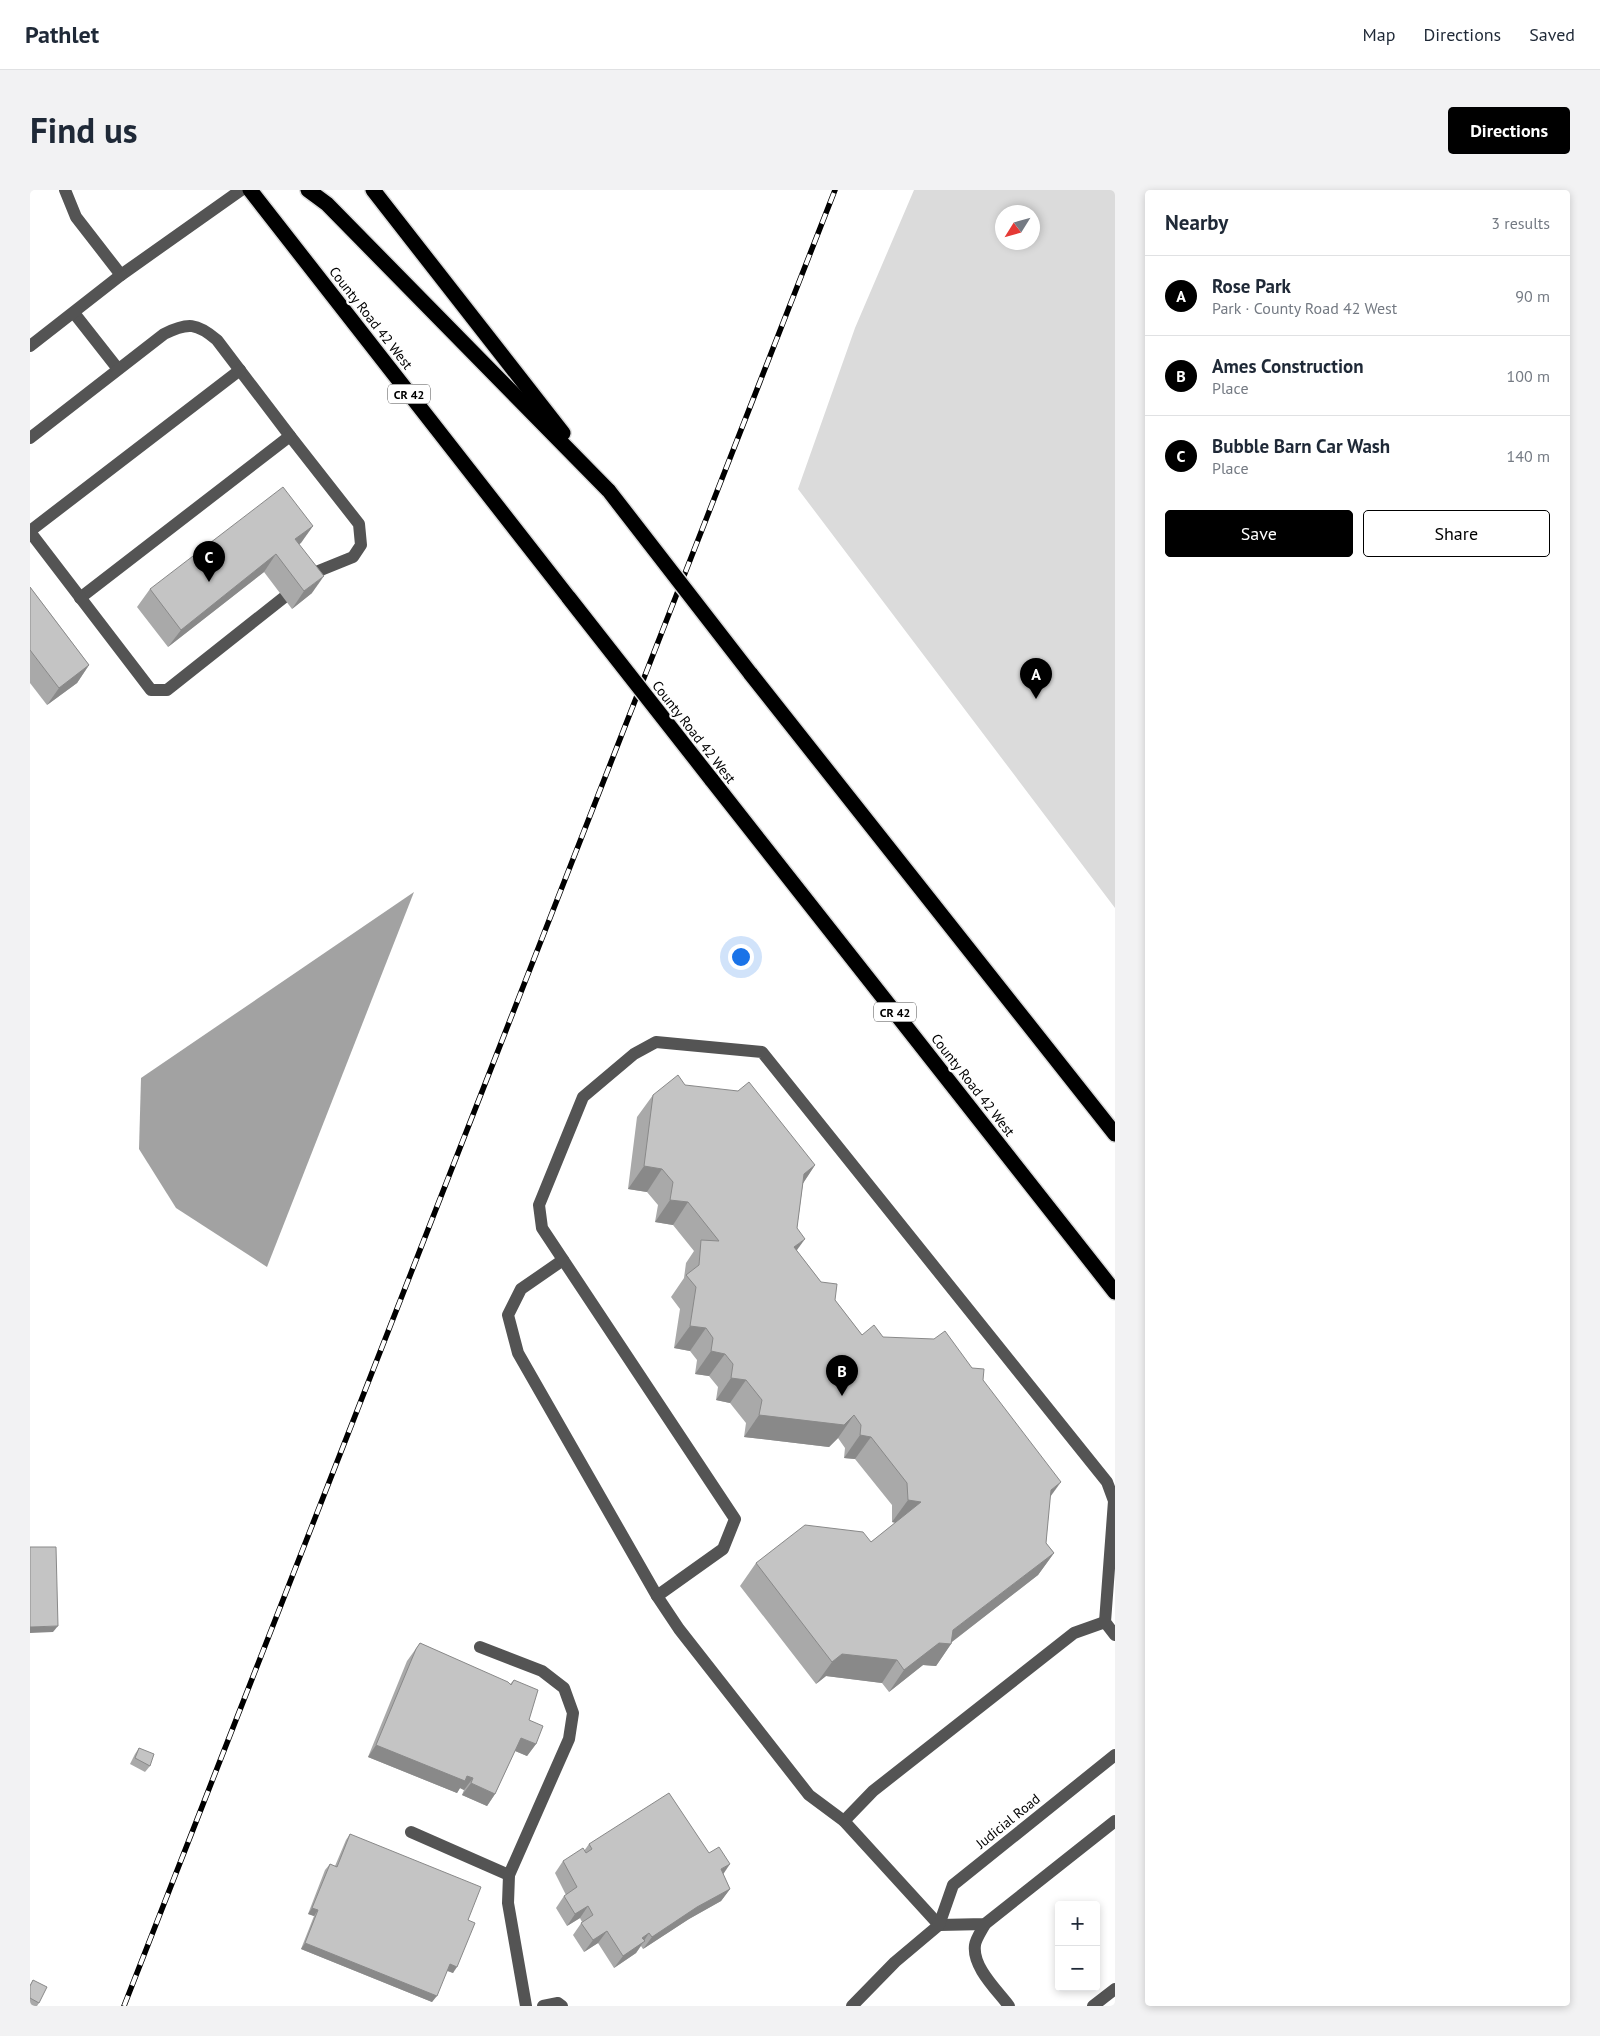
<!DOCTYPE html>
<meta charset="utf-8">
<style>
body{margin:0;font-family:"PT Sans",sans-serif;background:#f2f2f3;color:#1f2937}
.controls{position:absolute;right:15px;bottom:15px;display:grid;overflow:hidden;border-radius:5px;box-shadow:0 2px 8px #0003}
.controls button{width:45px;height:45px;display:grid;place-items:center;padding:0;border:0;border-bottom:1px solid #e0e1e3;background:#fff;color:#1f2937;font:25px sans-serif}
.compass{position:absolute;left:965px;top:15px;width:45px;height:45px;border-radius:50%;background:#fff;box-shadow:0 2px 8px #0003;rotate:233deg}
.you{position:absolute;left:710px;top:766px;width:18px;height:18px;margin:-12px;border:4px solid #fff;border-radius:50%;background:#1a73e8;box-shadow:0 0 0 8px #1a73e833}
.badge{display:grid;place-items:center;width:32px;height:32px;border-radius:50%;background:#000;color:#fff;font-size:16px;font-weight:700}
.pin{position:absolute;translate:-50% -41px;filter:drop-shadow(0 1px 2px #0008)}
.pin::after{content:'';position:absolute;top:26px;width:18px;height:15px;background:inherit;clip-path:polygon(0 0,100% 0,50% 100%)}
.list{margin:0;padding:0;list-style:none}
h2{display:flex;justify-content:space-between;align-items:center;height:65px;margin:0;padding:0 20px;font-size:21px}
h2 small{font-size:16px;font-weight:400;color:#747a83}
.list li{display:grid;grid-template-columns:32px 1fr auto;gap:15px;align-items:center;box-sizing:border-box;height:80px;padding:0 20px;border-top:1px solid #e0e1e3}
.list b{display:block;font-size:19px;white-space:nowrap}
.list p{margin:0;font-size:16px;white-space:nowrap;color:#747a83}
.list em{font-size:16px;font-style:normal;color:#747a83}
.actions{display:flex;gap:10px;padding:15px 20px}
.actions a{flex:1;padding:11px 0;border:1px solid #000;border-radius:5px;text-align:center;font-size:18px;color:#000}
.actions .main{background:#000;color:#fff}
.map{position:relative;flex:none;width:1085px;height:1816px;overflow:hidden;border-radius:5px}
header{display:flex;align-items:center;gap:30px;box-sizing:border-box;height:70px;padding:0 25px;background:#fff;border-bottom:1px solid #e0e1e3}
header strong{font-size:24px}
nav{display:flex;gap:28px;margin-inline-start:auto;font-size:18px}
.intro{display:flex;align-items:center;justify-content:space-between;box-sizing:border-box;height:120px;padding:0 30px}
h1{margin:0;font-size:35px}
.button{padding:12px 22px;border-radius:5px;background:#000;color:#fff;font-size:18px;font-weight:700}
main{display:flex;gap:30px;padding:0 30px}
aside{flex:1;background:#fff;border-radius:5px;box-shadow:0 2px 8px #0003}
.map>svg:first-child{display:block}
</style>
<header>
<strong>Pathlet</strong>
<nav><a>Map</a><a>Directions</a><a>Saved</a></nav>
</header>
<div class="intro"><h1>Find us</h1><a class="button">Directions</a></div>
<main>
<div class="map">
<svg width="1085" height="1816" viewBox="0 0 1085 1816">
<rect width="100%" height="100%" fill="#fff"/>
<!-- green -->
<path fill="#dbdbdb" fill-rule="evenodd" d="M884 0H1085V718L768 299 825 138ZM972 22H1002V52H972Z"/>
<!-- water -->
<polygon fill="#a2a2a2" points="384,702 237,1077 146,1018 109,959 111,888"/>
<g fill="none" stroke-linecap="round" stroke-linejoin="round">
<defs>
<g id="highway">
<polyline points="220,0 539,408"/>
<polyline points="278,0 297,14 579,301"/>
<polyline points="343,0 533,243"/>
<polyline points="720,483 1085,944"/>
<polyline points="681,589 1085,1102"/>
</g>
</defs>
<!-- highway casing -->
<use href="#highway" stroke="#dbdbdb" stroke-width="18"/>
<!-- minor -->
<g stroke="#545454" stroke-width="12">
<polyline points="35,0 46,27 91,85 211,0"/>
<polyline points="44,123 88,179"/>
<polyline points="0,156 91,85"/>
<path d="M0 248 134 144C158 132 167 133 187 150L260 246 50 408"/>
<polyline points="0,341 210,180"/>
<polyline points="0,342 121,500 137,500 286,382 323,367 331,355 329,334 260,246"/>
<polyline points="533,1070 491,1099 478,1125 488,1163 627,1406"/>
<polyline points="450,1457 512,1481 534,1498 543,1523 539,1549 479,1685 478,1713 496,1816"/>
<polyline points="814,1631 843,1601 1044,1443 1075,1432"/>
<polyline points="381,1642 479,1685"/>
<path d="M955 1734C952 1740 946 1748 945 1755 942 1777 967 1800 979 1816"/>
<polyline points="909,1735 814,1631 779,1605 649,1439 627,1406 693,1359 705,1329 512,1038 509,1015 553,907 604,864 626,852 732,862 1077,1292 1084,1311 1075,1432 1085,1445"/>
<polyline points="909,1735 955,1734 1085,1631"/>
<polyline points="513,1816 528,1813 532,1816"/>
<polyline points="822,1816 865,1772 909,1735 923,1695 1085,1565"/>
<polyline points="1063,1816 1085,1799"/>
</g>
<!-- highway -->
<use href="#highway" stroke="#000" stroke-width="15"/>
<defs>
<polyline id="rail" points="94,1816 805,0"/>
</defs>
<!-- rail casing -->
<use href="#rail" stroke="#000" stroke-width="5.5"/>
<!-- rail -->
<use href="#rail" stroke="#fff" stroke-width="4" stroke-dasharray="11" stroke-linecap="butt"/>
<defs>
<g id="highway-bridge">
<polyline points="579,301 720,483"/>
<polyline points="539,408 681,589"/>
</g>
</defs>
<!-- highway-bridge casing -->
<use href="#highway-bridge" stroke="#dbdbdb" stroke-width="18" stroke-linecap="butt"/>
<!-- highway-bridge -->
<use href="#highway-bridge" stroke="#000" stroke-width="15"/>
</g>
<!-- wall -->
<g fill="#a9a9a9">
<polygon points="283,336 269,354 282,403 262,419 234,382 138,457 107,417 120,399"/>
<polygon points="0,397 59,475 47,493 17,515 0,493"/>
<polygon points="655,895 785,975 773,993 767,1038 767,1061 832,1145 853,1147 942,1178 953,1190 1020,1307 1016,1353 1024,1363 1008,1385 922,1452 921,1454 906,1476 893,1475 859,1502 852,1493 796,1486 786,1494 710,1396 726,1373 841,1352 865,1333 862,1332 862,1315 825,1269 814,1268 815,1258 808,1248 799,1257 714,1247 716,1233 700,1213 686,1210 688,1197 679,1186 665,1184 667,1170 660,1161 644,1158 650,1119 641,1107 654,1088 656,1073 664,1061 643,1035 625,1032 628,1015 617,1002 598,999 607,927 623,905"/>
<polygon points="390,1453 480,1494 484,1490 499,1530 506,1554 497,1566 485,1561 465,1604 457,1616 432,1605 434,1600 430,1598 427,1603 338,1567 377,1471"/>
<polygon points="109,1558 120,1576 115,1582 100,1574 105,1564"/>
<polygon points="320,1644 438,1730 423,1783 417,1781 402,1812 271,1759 284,1726 278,1724 295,1680 300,1674 305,1676 316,1650"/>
<polygon points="559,1654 679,1663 693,1684 700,1699 691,1711 659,1729 613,1759 611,1756 606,1763 584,1778 568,1753 554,1762 543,1745 552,1732 550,1728 537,1736 526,1718 534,1706 536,1705 525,1683 533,1671 554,1661"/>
<polygon points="3,1790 9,1813 7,1816 0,1816 0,1795"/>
</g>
<!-- shaded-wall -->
<g fill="#898989">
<polygon points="283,336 271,353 253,366 265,349"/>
<polygon points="246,364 234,382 138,457 151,440"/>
<polygon points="294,386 282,403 262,419 274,401"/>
<polygon points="59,475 47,493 17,515 29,498"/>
<polygon points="785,975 770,998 774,984"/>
<polygon points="614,976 632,979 617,1002 598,999"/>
<polygon points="640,1010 658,1012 643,1035 625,1032"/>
<polygon points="775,1049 759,1071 764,1057"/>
<polygon points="660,1136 676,1138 660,1161 644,1158"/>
<polygon points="681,1161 695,1164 679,1186 665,1184"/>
<polygon points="701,1188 716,1190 700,1213 686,1210"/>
<polygon points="729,1225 824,1225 808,1248 799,1257 714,1247"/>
<polygon points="830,1245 841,1247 825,1269 814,1268"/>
<polygon points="1031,1292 1015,1314 1021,1300"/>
<polygon points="878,1310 891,1312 875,1334 862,1332"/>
<polygon points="1024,1363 1008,1385 919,1454 921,1454 906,1476 893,1475 859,1502 874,1480 923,1440"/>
<polygon points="28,1436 23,1442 0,1443 0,1437"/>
<polygon points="812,1464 867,1470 852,1493 796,1486 786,1494 802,1472"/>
<polygon points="491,1548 506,1554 497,1566 483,1560"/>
<polygon points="346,1555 437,1586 443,1588 434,1600 430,1598 427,1603 338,1567"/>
<polygon points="441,1593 465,1604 457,1616 432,1605"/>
<polygon points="700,1674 692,1686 691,1679"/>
<polygon points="700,1699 691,1711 659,1729 613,1759 622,1747 667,1717"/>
<polygon points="558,1716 550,1728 537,1736 545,1724"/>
<polygon points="282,1718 288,1720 284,1726 278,1724"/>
<polygon points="577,1741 568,1753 554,1762 563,1750"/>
<polygon points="619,1743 606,1763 584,1778 593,1766 612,1748"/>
<polygon points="275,1753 407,1806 402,1812 271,1759"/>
<polygon points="420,1774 427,1777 423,1783 416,1780"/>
</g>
<!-- building -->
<g fill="#c4c4c4" stroke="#898989">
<polygon points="253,297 283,336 265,349 294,386 274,401 246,364 151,440 120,399"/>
<polygon points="0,397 59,475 29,498 0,460"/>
<polygon points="648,885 655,895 708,901 719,892 785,975 774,984 767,1038 775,1049 764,1057 791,1092 807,1094 805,1110 832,1145 844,1135 853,1147 904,1149 915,1141 942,1178 954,1179 953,1190 1031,1292 1021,1300 1016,1353 1024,1363 923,1440 921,1454 909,1453 874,1480 867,1470 812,1464 802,1472 726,1373 775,1335 833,1342 841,1352 891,1312 878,1310 877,1293 841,1247 830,1245 831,1235 824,1225 814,1235 729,1225 732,1210 716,1190 701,1188 703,1174 695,1164 681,1161 683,1148 676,1138 660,1136 666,1097 656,1085 669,1075 671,1050 689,1051 658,1012 640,1010 643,992 632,979 614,976 623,905"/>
<polygon points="0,1357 26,1357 28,1436 0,1437"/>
<polygon points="390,1453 478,1492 481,1495 484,1490 508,1500 499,1530 513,1536 506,1554 491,1548 465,1604 441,1593 443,1588 437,1586 435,1591 346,1555 386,1459"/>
<polygon points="109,1558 124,1564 120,1576 105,1568"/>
<polygon points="639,1603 679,1663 689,1657 700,1674 691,1679 700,1699 667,1717 622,1747 619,1743 612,1748 615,1751 593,1766 577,1741 563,1750 551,1733 563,1725 558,1716 545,1724 534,1706 547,1697 533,1671 553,1658 556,1663 562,1659 559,1654"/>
<polygon points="320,1644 451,1697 438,1730 445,1733 427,1777 420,1774 407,1806 275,1753 288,1720 282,1718 300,1674 307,1677"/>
<polygon points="3,1790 17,1797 9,1813 0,1808 0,1796"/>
</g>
<g text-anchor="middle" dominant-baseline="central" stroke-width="4.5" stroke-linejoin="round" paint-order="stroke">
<!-- shield labels -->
<g fill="#fff" stroke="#4c4c4c" stroke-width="1">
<rect x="358" y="194.5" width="42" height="19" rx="4"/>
<rect x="844" y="812.5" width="42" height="19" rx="4"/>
</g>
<g font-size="12" font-weight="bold" fill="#000">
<text x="379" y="204">CR 42</text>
<text x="865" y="822">CR 42</text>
</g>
<!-- street labels -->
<g font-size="14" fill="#000" stroke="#fff">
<text transform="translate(341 128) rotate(52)">County Road 42 West</text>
<text transform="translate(664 542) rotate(52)">County Road 42 West</text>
<text transform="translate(943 895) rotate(52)">County Road 42 West</text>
<text transform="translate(978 1631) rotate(-39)">Judicial Road</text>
</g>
</g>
</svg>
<div class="controls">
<button>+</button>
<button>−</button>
</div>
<svg class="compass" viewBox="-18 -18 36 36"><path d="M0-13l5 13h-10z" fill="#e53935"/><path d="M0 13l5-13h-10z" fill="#747a83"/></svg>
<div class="you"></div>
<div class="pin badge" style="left:1006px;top:509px">A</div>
<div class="pin badge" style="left:812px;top:1206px">B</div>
<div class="pin badge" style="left:179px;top:392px">C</div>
</div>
<aside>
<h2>Nearby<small>3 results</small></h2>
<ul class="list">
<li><span class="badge">A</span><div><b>Rose Park</b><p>Park · County Road 42 West</p></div><em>90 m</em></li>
<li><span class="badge">B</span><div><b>Ames Construction</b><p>Place</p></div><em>100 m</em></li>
<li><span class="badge">C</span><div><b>Bubble Barn Car Wash</b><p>Place</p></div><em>140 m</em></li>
</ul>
<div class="actions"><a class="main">Save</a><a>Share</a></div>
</aside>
</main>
